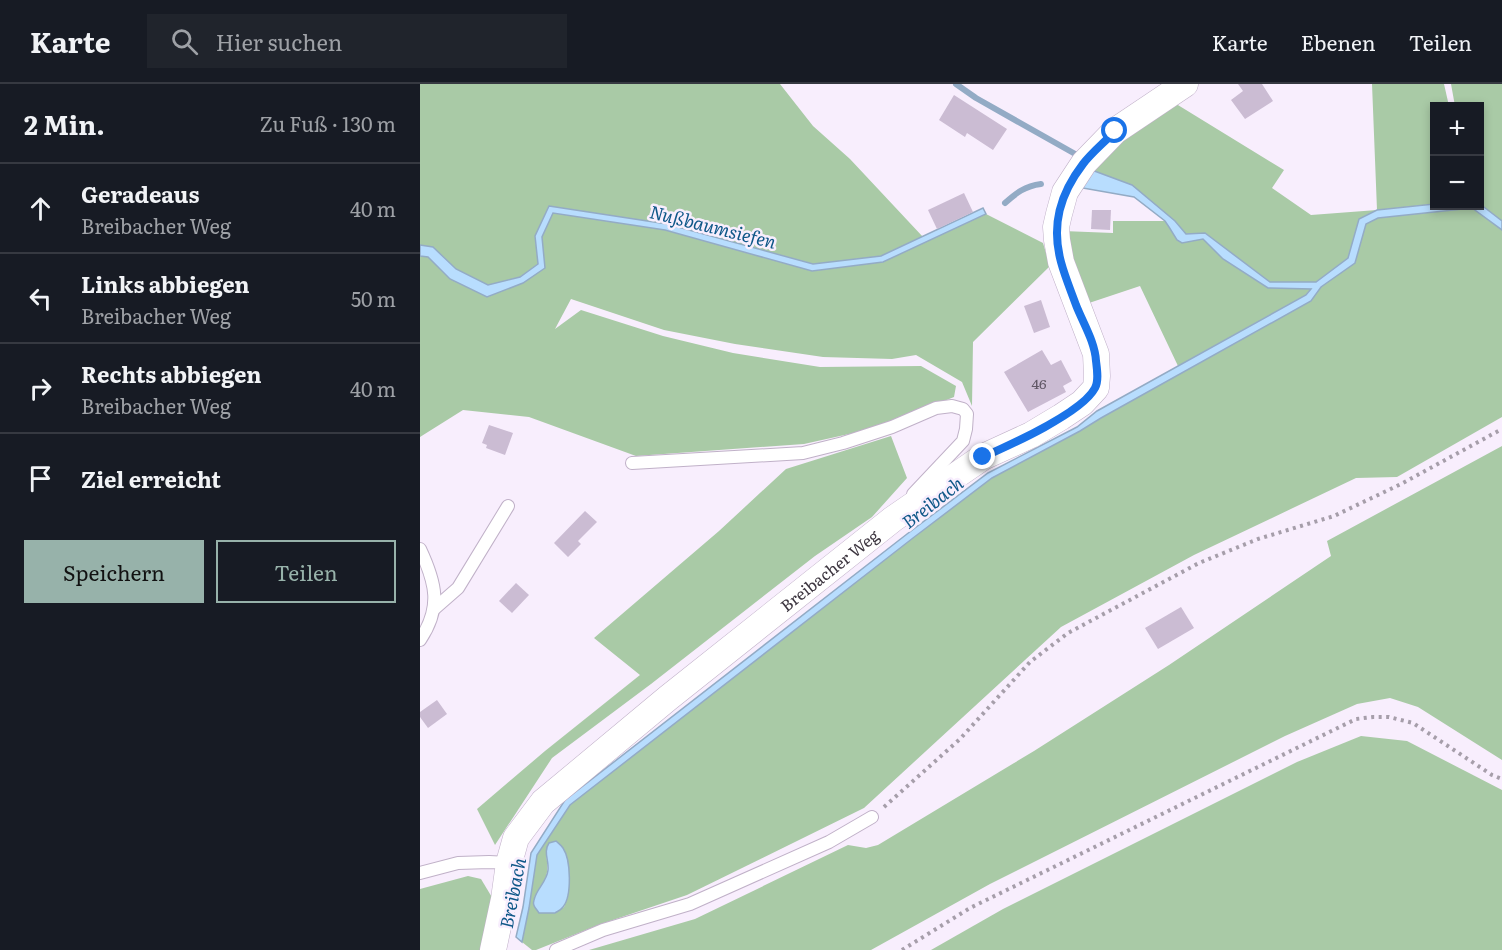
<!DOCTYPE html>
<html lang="de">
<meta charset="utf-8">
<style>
body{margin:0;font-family:Literata,serif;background:#20242c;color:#f1f3f6}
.controls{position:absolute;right:18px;top:18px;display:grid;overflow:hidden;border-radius:0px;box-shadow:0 3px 9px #0003}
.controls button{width:54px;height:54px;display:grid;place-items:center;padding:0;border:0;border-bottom:2px solid #363941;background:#171b24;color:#f1f3f6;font:30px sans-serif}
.stop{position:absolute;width:18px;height:18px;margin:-14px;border:4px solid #1a73e8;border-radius:50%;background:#fff}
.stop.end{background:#1a73e8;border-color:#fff;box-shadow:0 2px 6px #0008}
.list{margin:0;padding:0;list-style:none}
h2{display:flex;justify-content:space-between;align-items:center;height:78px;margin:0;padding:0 24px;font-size:26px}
h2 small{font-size:20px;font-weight:400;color:#9ea1a6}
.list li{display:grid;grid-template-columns:39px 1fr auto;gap:18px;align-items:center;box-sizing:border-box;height:90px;padding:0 24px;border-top:2px solid #363941}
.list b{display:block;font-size:22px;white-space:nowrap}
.list p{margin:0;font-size:20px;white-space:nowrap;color:#9ea1a6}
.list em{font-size:20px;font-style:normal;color:#9ea1a6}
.actions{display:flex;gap:12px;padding:18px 24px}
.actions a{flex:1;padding:14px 0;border:2px solid #97b2aa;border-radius:0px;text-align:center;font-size:21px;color:#97b2aa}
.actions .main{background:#97b2aa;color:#111}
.icon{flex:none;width:33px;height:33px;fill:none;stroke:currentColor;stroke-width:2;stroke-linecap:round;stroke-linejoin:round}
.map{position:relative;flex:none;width:1082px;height:866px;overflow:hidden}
header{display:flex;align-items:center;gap:36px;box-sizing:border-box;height:84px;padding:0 30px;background:#171b24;border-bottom:2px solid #363941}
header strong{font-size:28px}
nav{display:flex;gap:33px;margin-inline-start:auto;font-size:21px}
.search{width:420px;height:54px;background:#20242c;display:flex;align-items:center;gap:15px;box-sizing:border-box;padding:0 21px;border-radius:0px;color:#9ea1a6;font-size:22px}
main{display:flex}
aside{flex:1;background:#171b24}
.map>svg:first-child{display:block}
</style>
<header>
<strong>Karte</strong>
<div class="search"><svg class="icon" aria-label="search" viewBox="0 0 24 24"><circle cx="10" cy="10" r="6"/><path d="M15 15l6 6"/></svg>Hier suchen</div>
<nav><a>Karte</a><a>Ebenen</a><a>Teilen</a></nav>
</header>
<main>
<aside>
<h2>2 Min.<small>Zu Fuß · 130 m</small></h2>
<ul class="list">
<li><svg class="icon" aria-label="ahead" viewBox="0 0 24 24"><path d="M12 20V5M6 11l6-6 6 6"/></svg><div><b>Geradeaus</b><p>Breibacher Weg</p></div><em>40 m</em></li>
<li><svg class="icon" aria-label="left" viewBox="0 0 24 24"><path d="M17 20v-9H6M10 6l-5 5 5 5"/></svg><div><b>Links abbiegen</b><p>Breibacher Weg</p></div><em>50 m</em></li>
<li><svg class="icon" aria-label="right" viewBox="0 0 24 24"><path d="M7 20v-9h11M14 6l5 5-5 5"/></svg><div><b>Rechts abbiegen</b><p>Breibacher Weg</p></div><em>40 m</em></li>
<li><svg class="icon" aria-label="arrive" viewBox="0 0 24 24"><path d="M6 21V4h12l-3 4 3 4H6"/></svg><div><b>Ziel erreicht</b></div></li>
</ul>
<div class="actions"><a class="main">Speichern</a><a>Teilen</a></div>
</aside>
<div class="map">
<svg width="1082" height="866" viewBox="0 0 1082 866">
<rect width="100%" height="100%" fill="#f8eefd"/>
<!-- green -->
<g fill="#a9caa6" fill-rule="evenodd">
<polygon points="0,0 360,0 393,42 430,75 503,153 461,172 393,180 247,140 129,122 115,152 118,180 100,193 68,201 36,185 13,163 0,161"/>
<polygon points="952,0 1024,0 1029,22 1014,22 1014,120 957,126 940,135 929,174 896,198 850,198 785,149 766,150 755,137 669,85 700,55 753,18 864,86 852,104 891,131 957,126"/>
<polygon points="1031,0 1082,0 1082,137 1060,120 1060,22 1035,22"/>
<path d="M1052 124 1082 146V333L977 393 936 394 774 471 641 543 444 724 267 811 181 840 116 866H112L102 858 109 824 117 771 150 721 493 454 572 394 660 347 681 334 891 217 901 203 935 179 946 140 958 134ZM126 770 148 812 144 823 135 829 114 814C125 794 130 794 126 770Z"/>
<polygon points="133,129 245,146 392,187 463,178 566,130 623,159 630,182 553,258 552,322 542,298 496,271 472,275 403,273 315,260 244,246 151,215 135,245 161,226 243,252 313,269 400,283 501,282 536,302 534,313 467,340 438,348 384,360 216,372 109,333 43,326 0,353 0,172 8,173 30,195 68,213 124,184 122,153"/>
<path d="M693 137H745C764 158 751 160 783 155L803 175 848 204H891L886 211 758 282 720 202 663 221 643 147 693 149Z"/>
<polygon points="471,352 487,394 452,433 395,472 231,600 132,674 75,761 57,725 125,667 220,591 174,554 299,447 366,385"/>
<polygon points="1082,362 1082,676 998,623 970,614 937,620 865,652 570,800 451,866 169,866 275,835 428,761 446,764 458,761 614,667 749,581 911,472 907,457"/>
<polygon points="941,652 987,657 1082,706 1082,866 511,866 583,825 877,678"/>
<polygon points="48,792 61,795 73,815 64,866 0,866 0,805"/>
</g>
<!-- water -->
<g fill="#b8ddfe" stroke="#93abc5" stroke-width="1.5">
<polygon points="669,85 712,101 755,137 766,150 785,149 850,198 896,198 928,174 939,135 957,126 1014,120 1014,122 1060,122 1060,120 1082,137 1082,146 1052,124 958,134 946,140 935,179 901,203 891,217 681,334 660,347 572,394 493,454 150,721 117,771 109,824 102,858 96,853 103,823 111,769 145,716 487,450 568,389 657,343 677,327 886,211 891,205 848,204 803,175 783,155 762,159 757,156 749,143 745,137 714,113 657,103"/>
<polygon points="129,122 247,140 393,180 461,172 563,124 566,130 463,178 392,187 245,146 133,129 122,153 125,184 103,199 67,213 30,195 8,173 0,172 0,161 13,163 36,185 68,201 100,193 118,180 115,152"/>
<path d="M136 757C138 759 141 761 143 764 151 776 152 812 143 823 141 826 138 827 135 829H119C116 824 112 822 114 816 116 805 127 798 128 786 129 776 123 768 129 759Z"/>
</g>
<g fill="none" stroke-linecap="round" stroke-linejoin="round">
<!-- stream -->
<g stroke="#93abc5" stroke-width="6">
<polyline points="536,0 556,14 657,71"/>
<path d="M585 119C596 109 605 102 621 100"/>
</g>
</g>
<!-- building -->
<g fill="#cbbcd3">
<polygon points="818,0 842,0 853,17 825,35 811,16 823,7"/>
<polygon points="534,11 587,45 573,66 547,49 545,53 519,36"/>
<polygon points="544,109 553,128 517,145 508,126"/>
<polygon points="672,126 691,126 690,146 671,145"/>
<polygon points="621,216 630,243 614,249 604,222"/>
<polygon points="622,266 631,281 641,276 652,297 643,302 646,308 608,328 584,288"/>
<polygon points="69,341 93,349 85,371 66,364 67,361 62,359"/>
<polygon points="165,427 177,438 158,457 161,460 148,473 134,459"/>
<polygon points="96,499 109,511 92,529 79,517"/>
<polygon points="761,523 774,544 738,565 725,544"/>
<polygon points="17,616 27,630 8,644 0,633 0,628"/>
</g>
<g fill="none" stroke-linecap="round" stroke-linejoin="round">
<defs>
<g id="lane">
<polyline points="212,379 383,369 423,359 472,343 516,324 532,322 543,325 547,330 546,345 543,357 493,410"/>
<path d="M0 465C16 499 22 523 0 556"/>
<polyline points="14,525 38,504 88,422"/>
<polyline points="0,789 38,779 69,778 89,779"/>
<polyline points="136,866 183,846 270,820 409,758 452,733"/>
</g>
<g id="street">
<path id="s1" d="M73 866 84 815 89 779 96 754 123 718 248 614 473 435 563 373 611 351 641 333 662 319 676 304 677 292 676 270 641 178 637 156 636 143 639 130 645 108 664 79 695 47 765 0"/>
</g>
</defs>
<!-- lane casing -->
<use href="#lane" stroke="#c0b1c8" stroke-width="14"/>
<!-- street casing -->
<use href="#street" stroke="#c0b1c8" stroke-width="27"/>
<!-- path -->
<g stroke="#a69eaa" stroke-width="4" stroke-dasharray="3 4.5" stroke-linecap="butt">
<polyline points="464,723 540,655 610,578 648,549 779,479 838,455 914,432 981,400 1082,345"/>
<polyline points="482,866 550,824 936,635 953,633 969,633 993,639 1072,691 1082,695"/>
</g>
<!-- lane -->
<use href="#lane" stroke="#fff" stroke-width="12"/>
<!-- street -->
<use href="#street" stroke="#fff" stroke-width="26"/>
</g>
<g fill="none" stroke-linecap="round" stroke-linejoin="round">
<!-- route -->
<path stroke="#1a73e8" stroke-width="8" d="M563 373C590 361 662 329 675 304 679 297 677 285 676 277 675 258 663 239 656 221 651 207 645 193 641 178 631 141 640 110 663 80 672 68 685 58 695 47"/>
</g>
<g text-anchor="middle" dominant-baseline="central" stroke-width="5" stroke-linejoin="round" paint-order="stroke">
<!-- number labels -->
<g font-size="14" fill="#615866">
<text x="619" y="299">46</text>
</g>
<!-- street labels -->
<g font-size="16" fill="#3e3741" stroke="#f8eefd">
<text stroke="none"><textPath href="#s1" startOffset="528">Breibacher Weg</textPath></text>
</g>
<!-- water labels -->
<g font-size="18" font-style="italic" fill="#0e5788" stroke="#f8eefd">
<text transform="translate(293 142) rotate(14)">Nußbaumsiefen</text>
<text transform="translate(512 418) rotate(-38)">Breibach</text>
<text transform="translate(92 809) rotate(-79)">Breibach</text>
</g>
</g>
</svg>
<div class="controls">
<button>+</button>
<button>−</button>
</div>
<div class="stop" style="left:695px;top:47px"></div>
<div class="stop end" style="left:563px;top:373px"></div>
</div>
</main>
